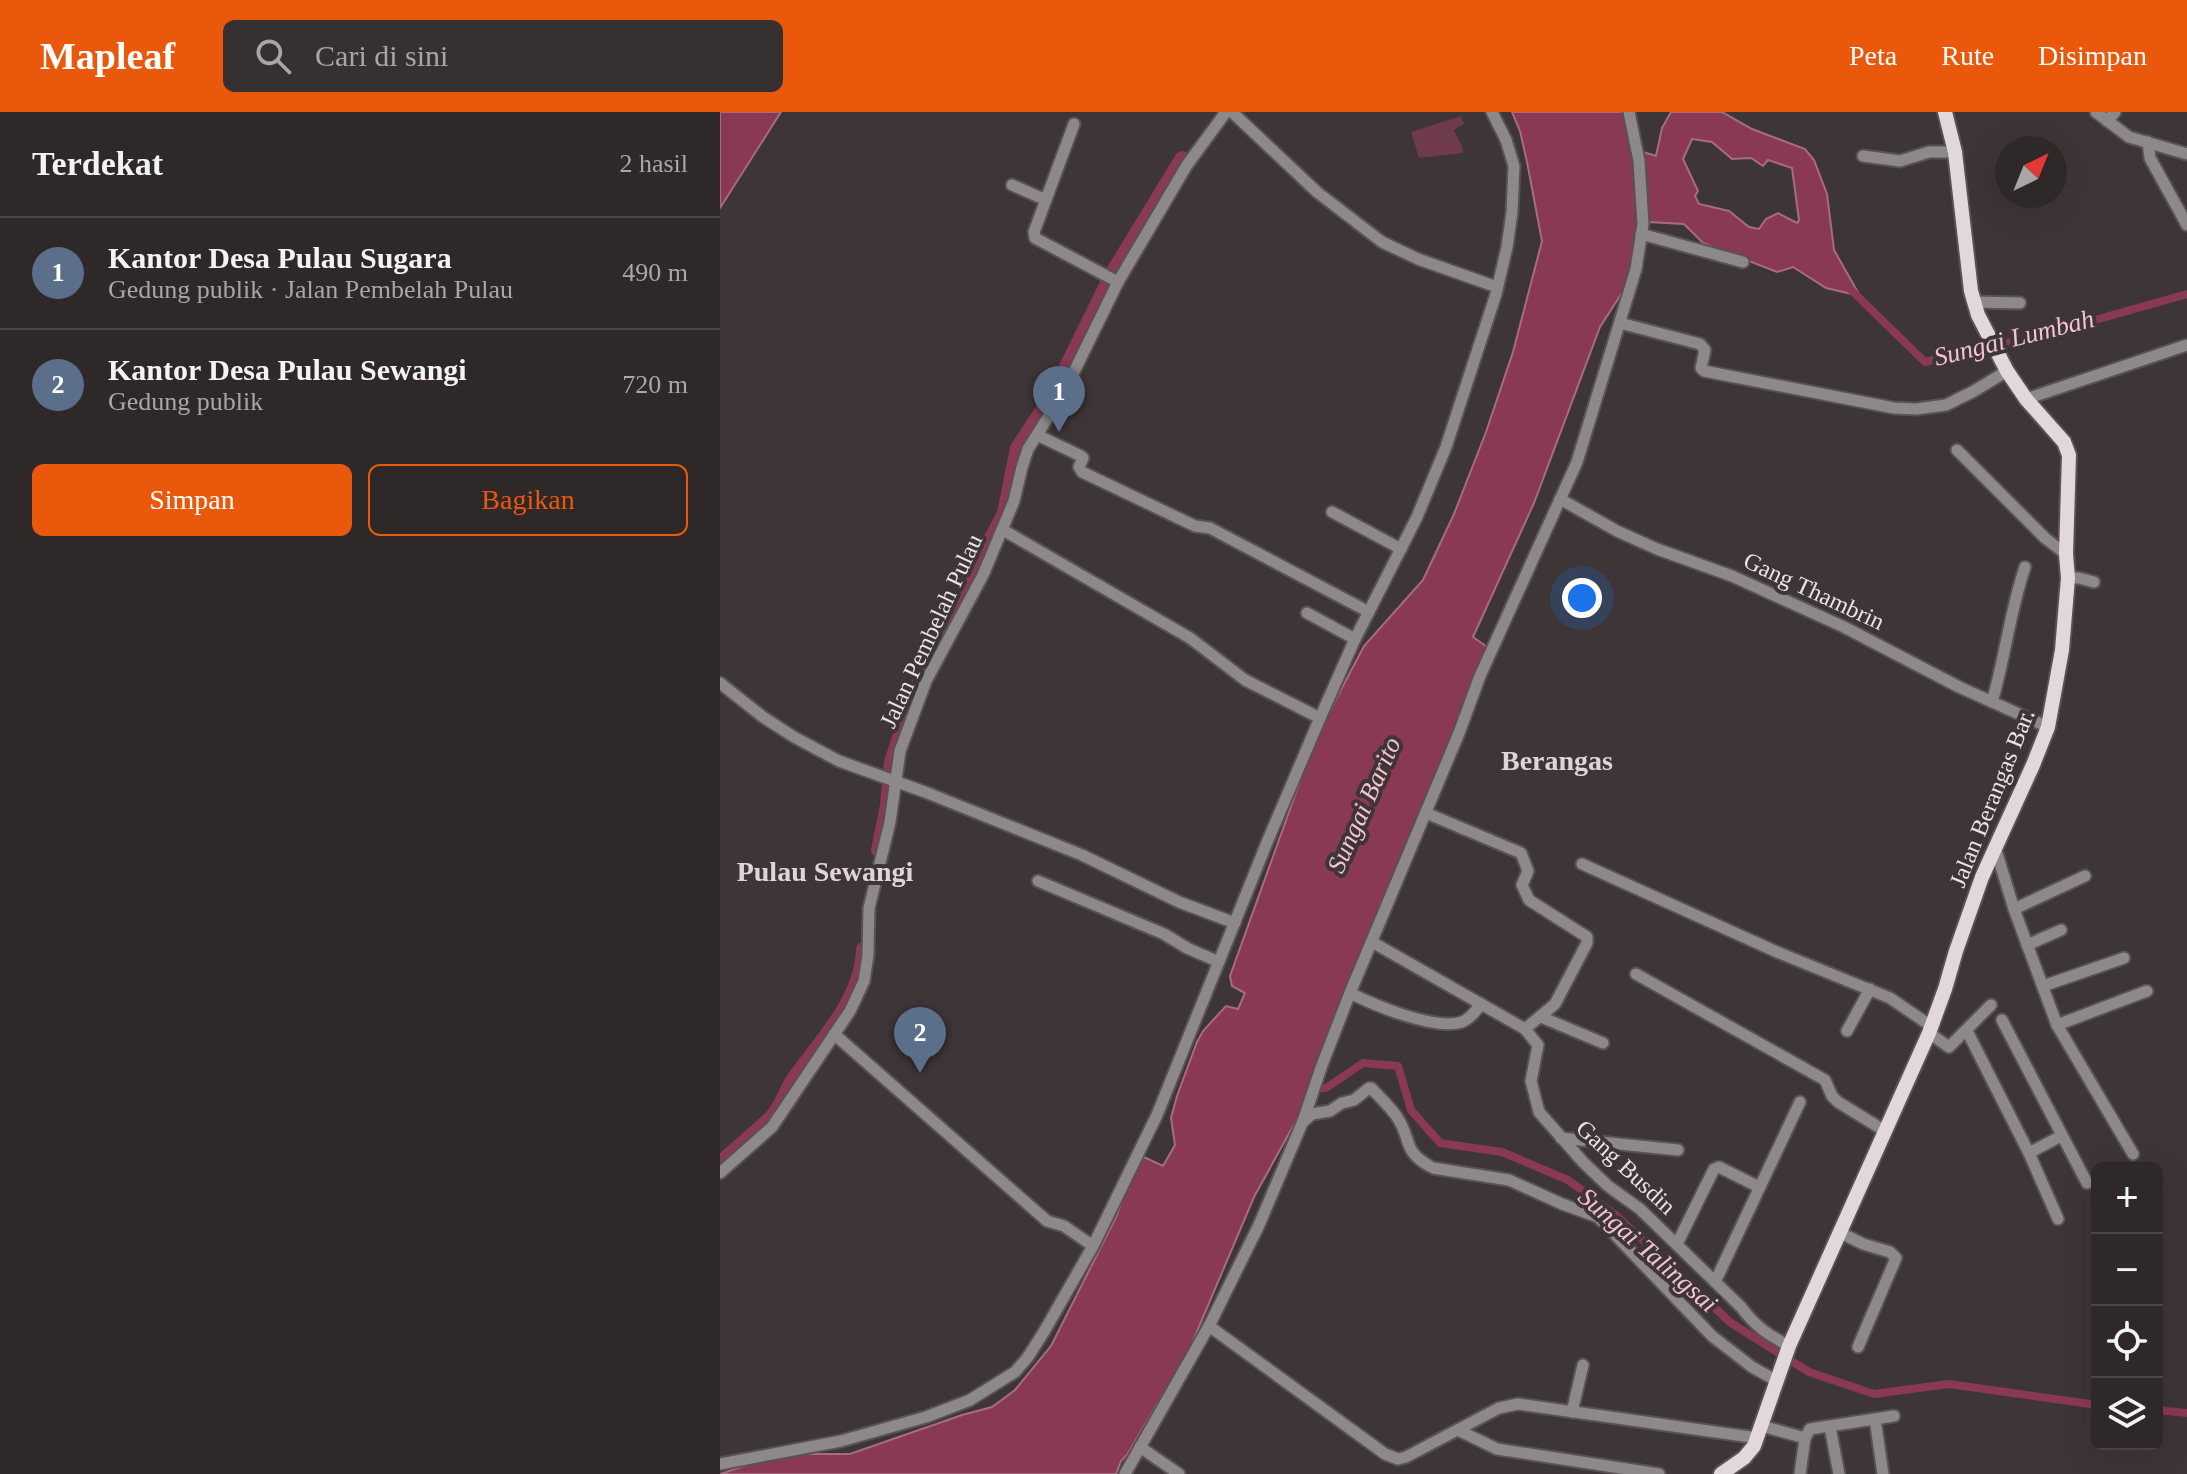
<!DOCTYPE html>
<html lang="id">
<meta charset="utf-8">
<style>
body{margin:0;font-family:"Times New Roman",serif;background:#363031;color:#f1f3f6}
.controls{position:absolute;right:24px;bottom:24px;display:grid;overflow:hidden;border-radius:12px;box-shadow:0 8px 32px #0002}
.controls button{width:72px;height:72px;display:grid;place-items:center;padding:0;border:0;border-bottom:2px solid #494446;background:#2e2829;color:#f1f3f6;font:40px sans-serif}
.compass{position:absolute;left:1275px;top:24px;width:72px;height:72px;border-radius:50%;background:#2e2829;box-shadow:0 8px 32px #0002;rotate:43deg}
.you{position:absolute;left:862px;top:486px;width:28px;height:28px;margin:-20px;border:6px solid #fff;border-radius:50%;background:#1a73e8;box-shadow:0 0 0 12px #1a73e833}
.badge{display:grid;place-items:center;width:52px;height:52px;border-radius:50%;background:#ea580c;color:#fff;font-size:26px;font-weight:700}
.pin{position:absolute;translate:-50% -66px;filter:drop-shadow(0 2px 4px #0008)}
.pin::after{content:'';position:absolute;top:42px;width:28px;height:24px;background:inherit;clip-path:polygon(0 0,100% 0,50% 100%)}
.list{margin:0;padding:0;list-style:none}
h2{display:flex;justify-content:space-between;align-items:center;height:104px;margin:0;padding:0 32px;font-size:34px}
h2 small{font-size:26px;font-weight:400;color:#a7a6a8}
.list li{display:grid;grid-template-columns:52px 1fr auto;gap:24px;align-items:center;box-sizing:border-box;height:112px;padding:0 32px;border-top:2px solid #494446}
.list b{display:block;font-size:30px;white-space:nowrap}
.list p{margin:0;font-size:26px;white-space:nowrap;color:#a7a6a8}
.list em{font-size:26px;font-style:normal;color:#a7a6a8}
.actions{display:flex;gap:16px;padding:24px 32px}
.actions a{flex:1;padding:18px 0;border:2px solid #ea580c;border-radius:12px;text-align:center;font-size:28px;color:#ea580c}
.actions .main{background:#ea580c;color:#fff}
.icon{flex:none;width:44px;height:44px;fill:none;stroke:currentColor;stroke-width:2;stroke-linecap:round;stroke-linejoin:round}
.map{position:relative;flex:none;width:1467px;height:1362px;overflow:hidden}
header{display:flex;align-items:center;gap:48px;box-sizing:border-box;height:112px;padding:0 40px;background:#ea580c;color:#fff}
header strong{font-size:38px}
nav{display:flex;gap:44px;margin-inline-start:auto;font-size:28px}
.search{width:560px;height:72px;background:#363031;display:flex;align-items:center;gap:20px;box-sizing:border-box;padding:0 28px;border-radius:12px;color:#a7a6a8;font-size:30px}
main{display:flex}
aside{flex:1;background:#2e2829}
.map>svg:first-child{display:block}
</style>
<header>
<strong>Mapleaf</strong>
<div class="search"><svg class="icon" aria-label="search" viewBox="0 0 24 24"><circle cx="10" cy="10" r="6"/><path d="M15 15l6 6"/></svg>Cari di sini</div>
<nav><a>Peta</a><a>Rute</a><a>Disimpan</a></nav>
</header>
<main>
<aside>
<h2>Terdekat<small>2 hasil</small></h2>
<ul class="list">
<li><span class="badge" style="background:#5c6f8a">1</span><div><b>Kantor Desa Pulau Sugara</b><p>Gedung publik · Jalan Pembelah Pulau</p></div><em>490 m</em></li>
<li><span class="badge" style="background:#5c6f8a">2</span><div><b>Kantor Desa Pulau Sewangi</b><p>Gedung publik</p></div><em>720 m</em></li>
</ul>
<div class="actions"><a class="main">Simpan</a><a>Bagikan</a></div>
</aside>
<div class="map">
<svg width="1467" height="1362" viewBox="0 0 1467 1362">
<rect width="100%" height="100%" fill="#3e3537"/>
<!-- green -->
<polygon fill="#6f3a4b" points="741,4 744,12 734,18 743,36 743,41 699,46 691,20"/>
<!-- water -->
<g fill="#893955" stroke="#a66c80" stroke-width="2" fill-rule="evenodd">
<polygon points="0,0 61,0 0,96"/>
<path d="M792 0H906L913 37 936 44 942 16 951 0H1002L1032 17 1085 37 1094 48 1107 82 1114 138 1140 184 1106 176 1073 155 1057 160 983 131 964 112 928 110 918 118 907 173 880 215 814 391 753 525 770 537 713 669 699 712 689 725 583 996 534 1085 470 1236 407 1343 401 1349 396 1362H0L60 1342H130L242 1303 272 1295 295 1278 331 1234 396 1105 406 1078 424 1045 443 1054 455 1033 451 1006 457 984 477 930 483 919 506 894 518 897 525 881 512 874 510 864 596 625 644 534 703 468 734 402 766 320 793 240 822 129 807 50 800 19ZM972 27 992 30 1012 47 1031 46 1043 54 1048 48 1072 56 1079 108 1077 111 1058 101 1046 107 1039 117 1029 115 1009 99 979 92 975 84 978 79 963 47Z"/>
</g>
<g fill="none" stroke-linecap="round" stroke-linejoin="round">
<!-- canal -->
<g stroke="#893955" stroke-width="8">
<polyline points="1128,175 1205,250 1318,224 1467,182"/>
<polyline points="591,977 606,976 643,951 678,954 691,998 720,1031 782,1040 848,1068 898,1105 1011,1211 1089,1260 1154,1282 1229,1272 1377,1293"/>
<polyline points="1437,1298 1467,1301"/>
</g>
<!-- river -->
<g stroke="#893955" stroke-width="14">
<polyline points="158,738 167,693 171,650 192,586 209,545 284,401 297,336 332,283 393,159 462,46"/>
<path d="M0 1051C16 1035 35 1021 51 1005 61 995 65 979 73 967 100 929 142 887 143 837"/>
</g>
<defs>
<g id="minor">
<polyline points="512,0 597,80 662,130 698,147 777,175"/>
<polyline points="1376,0 1409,25 1467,42"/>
<polyline points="1387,9 1395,0"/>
<polyline points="354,12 314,120 315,126 398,170"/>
<polyline points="1428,30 1430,46 1467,113"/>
<polyline points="1143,44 1180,49 1209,40 1235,40"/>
<polyline points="292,73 326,88"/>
<polyline points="921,122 1023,150"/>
<polyline points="1253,190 1300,191"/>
<polyline points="900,211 980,232 985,238 981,256 984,259 1174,296 1196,297 1226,293 1254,279 1287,259"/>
<polyline points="1306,287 1467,233"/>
<polyline points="317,323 361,344 363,346 359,355 362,360 475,414 490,416 649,500"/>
<polyline points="1237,338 1325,426 1346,442"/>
<polyline points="840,387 897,419 937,437 1012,464 1124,515 1239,575 1328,615"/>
<polyline points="612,400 681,437"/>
<polyline points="283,418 470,526 525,568 600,606"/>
<polyline points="1348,466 1359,466 1374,470"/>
<polyline points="587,501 635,527"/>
<polyline points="0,571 43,605 74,625 119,649 205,680 362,743 459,790 515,811"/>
<path d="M1272 590C1285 546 1290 499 1305 455"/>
<polyline points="706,701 801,741 808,759 802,773 809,788 867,825 867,831 835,892 805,917"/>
<polyline points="1275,735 1294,797 1337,913 1413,1042"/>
<polyline points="862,752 1057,840 1170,886 1211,914"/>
<polyline points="318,769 444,822 467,836 499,850"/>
<polyline points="1294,797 1365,764"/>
<path d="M652 830 805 917 818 933 811 969 819 1000 863 1050 888 1074 920 1097 1021 1195C1036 1215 1047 1222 1069 1234"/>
<polyline points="1307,833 1341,818"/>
<polyline points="916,862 1105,968 1112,984 1118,990 1165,1019"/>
<polyline points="1323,874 1404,846"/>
<path d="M630 881C654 893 715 919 742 910 750 907 756 899 761 892"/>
<polyline points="821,905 883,931"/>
<polyline points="1282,908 1367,1071"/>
<polyline points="1337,913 1427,879"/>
<polyline points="1127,919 1150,877"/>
<polyline points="1247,919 1309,1041 1338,1107"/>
<polyline points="1209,921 1229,935 1271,893"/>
<polyline points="114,922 327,1109 344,1114 373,1134"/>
<path d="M584 1009 592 1002 610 999 622 991 634 988 649 976H651C660 985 670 995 677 1005 693 1029 681 1039 713 1056L789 1068 842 1092 878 1105 992 1224 1032 1255 1057 1269"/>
<polyline points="841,1026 958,1038"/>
<polyline points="1309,1041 1341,1024"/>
<polyline points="0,1061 52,1015 130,899 144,869 148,843 149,796 170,710 180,639 206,569 263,463 294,389 302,355 308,337 345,278 398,170 467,53 506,0"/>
<polyline points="1119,1120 1143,1132 1170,1140 1176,1146 1138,1235"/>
<polyline points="957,1132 994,1057 999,1055 1039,1075"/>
<polyline points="995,1170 1080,990"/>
<polyline points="489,1214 665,1342 678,1347 686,1345 779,1296 798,1292 1038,1326"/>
<polyline points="852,1300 863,1253"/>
<polyline points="1155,1307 1163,1362"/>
<polyline points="1042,1314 1085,1326 1090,1317 1174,1304"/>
<polyline points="1110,1315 1119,1362"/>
<polyline points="738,1318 777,1337 939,1362"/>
<polyline points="420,1335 459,1362"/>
<polyline points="0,1352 121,1329 206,1305 250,1288 295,1260 308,1245 325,1218 373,1134 437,1003 548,728 600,606 635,527 697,405 726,335 776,182 787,135 792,100 794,54 786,28 772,0"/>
<polyline points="405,1362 489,1214 539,1113 583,1009 602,953 630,881 739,621 760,564 857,350 916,157 923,112 919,49 909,0"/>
<polyline points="1080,1362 1085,1326"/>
</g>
<polyline id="major" points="1001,1362 1024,1346 1034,1334 1069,1234 1209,921 1225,877 1236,839 1262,765 1313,653 1328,615 1342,538 1348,466 1346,442 1349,343 1344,330 1306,287 1287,259 1258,203 1251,179 1235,40 1225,0"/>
</defs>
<!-- minor casing -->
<use href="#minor" stroke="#595153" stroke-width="15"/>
<!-- major casing -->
<use href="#major" stroke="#595153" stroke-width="18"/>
<!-- minor -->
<use href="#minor" stroke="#8d8889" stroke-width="11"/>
<!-- major -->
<use href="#major" stroke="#e2d8da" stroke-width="14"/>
</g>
<g text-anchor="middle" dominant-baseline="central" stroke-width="8" stroke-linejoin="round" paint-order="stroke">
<!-- street labels -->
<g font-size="24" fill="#e9e3e5" stroke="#3e3537">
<text transform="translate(1094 479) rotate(25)">Gang Thambrin</text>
<text transform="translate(211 519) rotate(-65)">Jalan Pembelah Pulau</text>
<text transform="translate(1272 686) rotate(-68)">Jalan Berangas Bar.</text>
<text transform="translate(906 1055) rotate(43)">Gang Busdin</text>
</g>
<!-- water labels -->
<g font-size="26" font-style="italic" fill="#f3c3d0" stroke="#3e3537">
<text transform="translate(1294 226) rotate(-14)">Sungai Lumbah</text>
<text transform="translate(644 693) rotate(-66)">Sungai Barito</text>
<text transform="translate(928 1138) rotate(41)">Sungai Talingsai</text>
</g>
<!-- quarter labels -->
<g font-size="28" font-weight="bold" fill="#e0d4d7" stroke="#3e3537">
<text x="837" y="648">Berangas</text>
<text x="105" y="759">Pulau Sewangi</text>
</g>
</g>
</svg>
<div class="controls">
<button>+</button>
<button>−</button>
<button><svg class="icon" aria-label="locate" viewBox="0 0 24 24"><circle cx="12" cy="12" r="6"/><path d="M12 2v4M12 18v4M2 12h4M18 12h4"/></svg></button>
<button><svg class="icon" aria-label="layers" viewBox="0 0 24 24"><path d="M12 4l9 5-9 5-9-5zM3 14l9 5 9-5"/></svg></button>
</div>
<svg class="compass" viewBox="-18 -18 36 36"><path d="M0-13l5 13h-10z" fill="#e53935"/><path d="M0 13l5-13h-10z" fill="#a7a6a8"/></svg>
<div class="you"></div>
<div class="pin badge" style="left:339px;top:320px;background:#5c6f8a">1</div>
<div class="pin badge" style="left:200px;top:961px;background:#5c6f8a">2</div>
</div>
</main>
